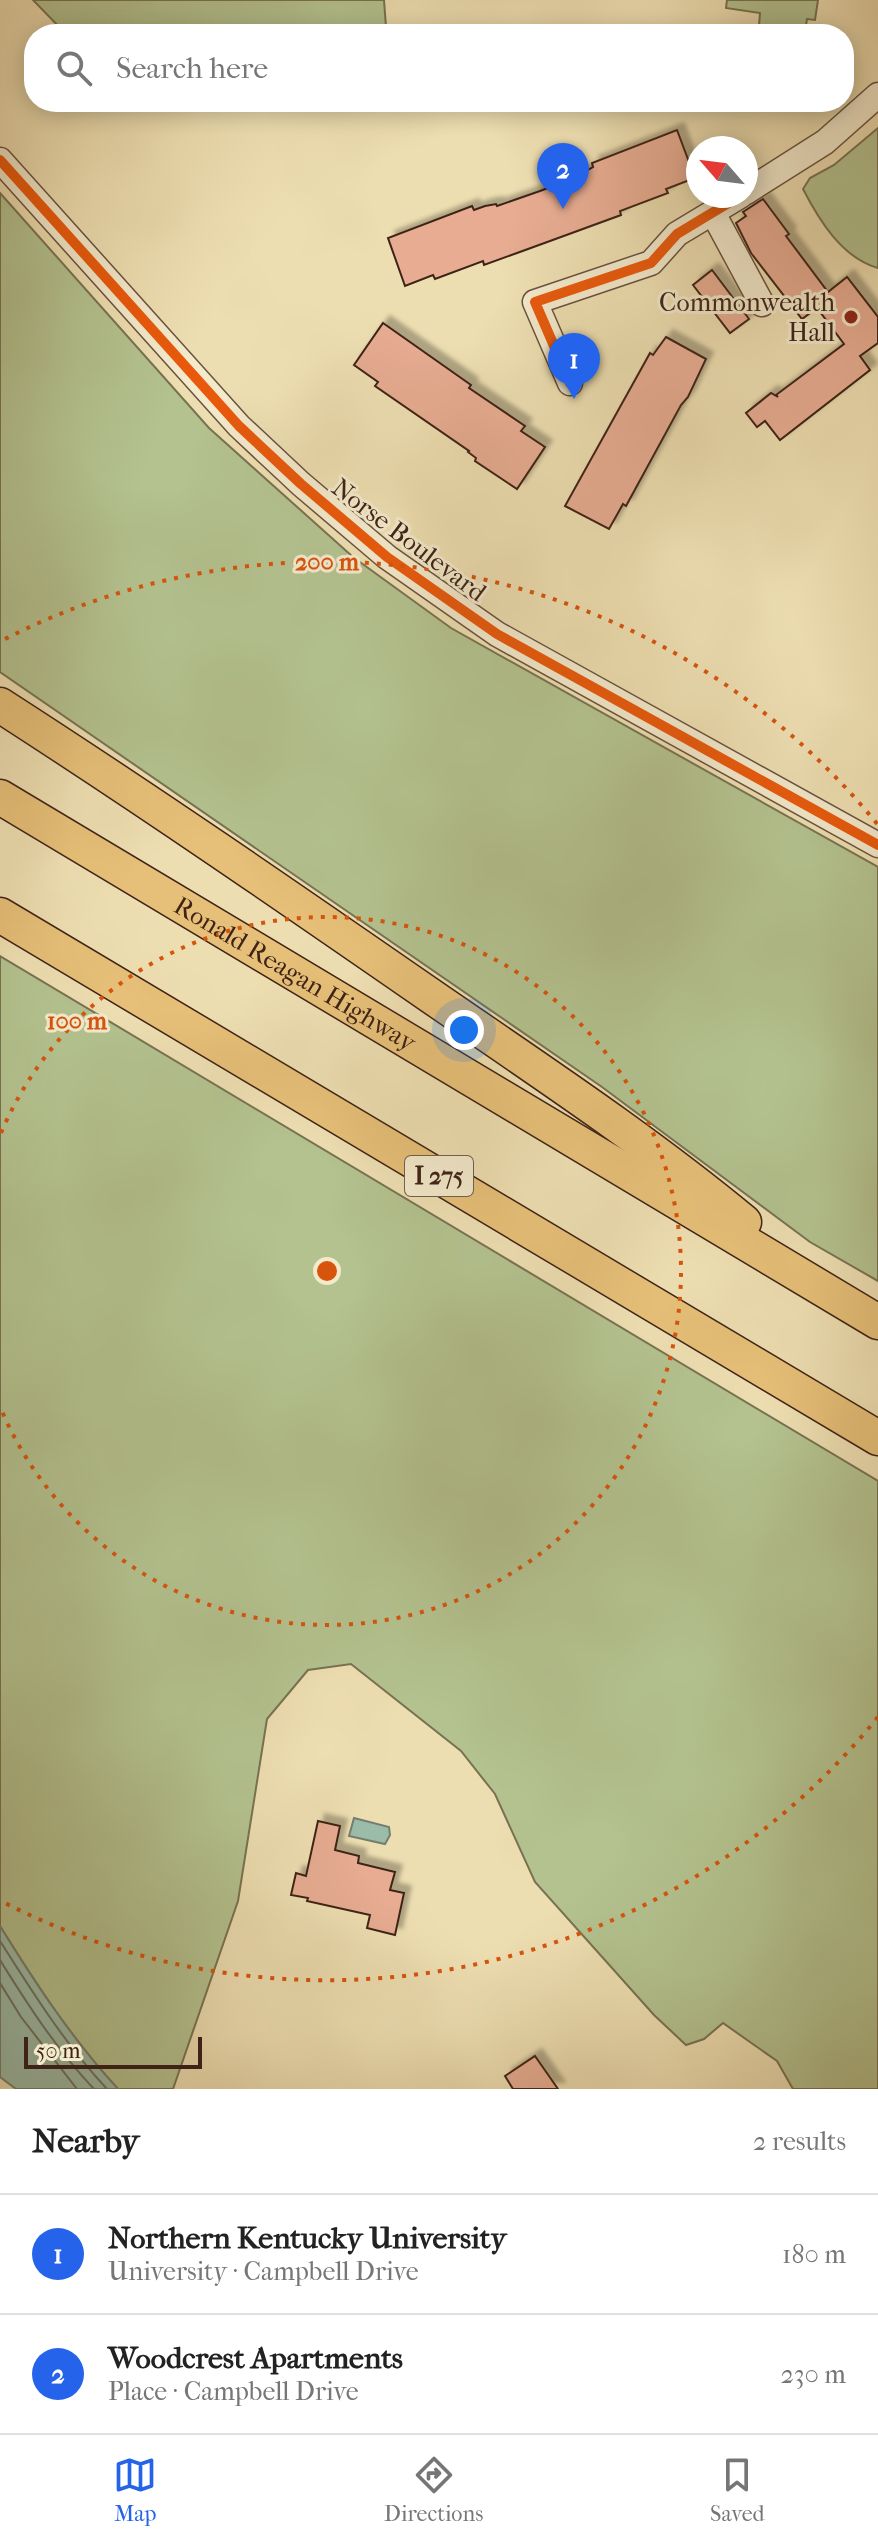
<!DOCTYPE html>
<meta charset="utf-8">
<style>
body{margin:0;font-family:"IM FELL French Canon",serif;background:#f2f2f2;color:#222}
.compass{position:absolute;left:686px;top:136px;width:72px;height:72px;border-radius:50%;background:#fff;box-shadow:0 4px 20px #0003;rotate:298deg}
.scale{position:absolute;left:24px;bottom:20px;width:178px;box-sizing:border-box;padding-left:8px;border:4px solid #3e2316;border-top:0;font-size:22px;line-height:28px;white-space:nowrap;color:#3e2316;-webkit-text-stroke:6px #f3eacc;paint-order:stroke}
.you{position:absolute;left:464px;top:1030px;width:28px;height:28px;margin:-20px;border:6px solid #fff;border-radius:50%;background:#1a73e8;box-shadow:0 0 0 12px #1a73e833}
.badge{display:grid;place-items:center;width:52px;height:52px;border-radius:50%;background:#2563eb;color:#fff;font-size:26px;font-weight:700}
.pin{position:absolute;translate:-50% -66px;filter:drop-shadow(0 2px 4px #0008)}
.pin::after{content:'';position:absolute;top:42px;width:28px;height:24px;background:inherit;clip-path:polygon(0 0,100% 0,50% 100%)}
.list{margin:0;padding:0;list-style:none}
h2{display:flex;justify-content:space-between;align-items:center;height:104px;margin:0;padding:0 32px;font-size:34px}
h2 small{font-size:26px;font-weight:400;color:#767676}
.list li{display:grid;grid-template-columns:52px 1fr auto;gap:24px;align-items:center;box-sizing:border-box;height:120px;padding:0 32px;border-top:2px solid #e0e0e0}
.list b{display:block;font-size:30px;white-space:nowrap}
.list p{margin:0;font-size:26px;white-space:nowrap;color:#767676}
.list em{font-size:26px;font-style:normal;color:#767676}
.icon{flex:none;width:44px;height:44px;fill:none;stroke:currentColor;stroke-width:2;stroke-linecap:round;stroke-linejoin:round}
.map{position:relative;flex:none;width:878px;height:2089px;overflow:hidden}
.search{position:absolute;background:#fff;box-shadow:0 4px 20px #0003;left:24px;right:24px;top:24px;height:88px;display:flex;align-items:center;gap:20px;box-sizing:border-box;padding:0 28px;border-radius:32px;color:#767676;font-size:30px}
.sheet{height:344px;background:#fff}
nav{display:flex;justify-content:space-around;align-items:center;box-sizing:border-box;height:112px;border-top:2px solid #e0e0e0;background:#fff;font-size:22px;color:#767676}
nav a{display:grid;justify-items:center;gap:4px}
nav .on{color:#2563eb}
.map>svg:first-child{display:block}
</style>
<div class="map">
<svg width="878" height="2089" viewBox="0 0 878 2089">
<defs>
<filter id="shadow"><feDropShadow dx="7" dy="-7" stdDeviation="2" flood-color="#0004"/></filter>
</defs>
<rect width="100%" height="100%" fill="#eddeb1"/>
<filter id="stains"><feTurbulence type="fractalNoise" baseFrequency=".0025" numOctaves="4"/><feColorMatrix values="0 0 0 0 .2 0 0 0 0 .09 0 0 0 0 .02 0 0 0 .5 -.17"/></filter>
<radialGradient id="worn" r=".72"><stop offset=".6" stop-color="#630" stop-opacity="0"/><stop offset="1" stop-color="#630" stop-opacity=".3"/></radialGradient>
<!-- green -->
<g fill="#b3c28f" stroke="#787252" stroke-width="2">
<polygon points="33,0 384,0 386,27 380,34 66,34"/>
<polygon points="727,0 818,0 815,20 807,19 805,32 759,26 760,13 726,8"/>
<path d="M878 128V268C842 258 819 220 803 189L810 178 834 165Z"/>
<polygon points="0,193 209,428 353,557 451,628 878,867 878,1281 810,1242 602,1087 0,672"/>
<path d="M0 956 878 1481V2089H793L777 2061 723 2023 704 2039 686 2045 654 2015 535 1882 495 1794 461 1751 351 1664 308 1670 267 1719 238 1901 173 2089H118C72 2039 36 1984 0 1926Z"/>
</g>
<!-- water -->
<g fill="#9abca9" stroke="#757f6e" stroke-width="2">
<polygon points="354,1818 389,1827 390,1835 385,1844 349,1836"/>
<path d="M0 1926C36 1984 72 2039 118 2089H16L0 2077Z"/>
</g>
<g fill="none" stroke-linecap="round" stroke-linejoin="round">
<!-- shore -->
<g stroke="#6c7060" stroke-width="2">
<path d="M0 1941C33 1993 65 2044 107 2089"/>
<path d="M0 1960C28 2005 57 2050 94 2089"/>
<polyline points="0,1983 21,2017 77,2089"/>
</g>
</g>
<!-- building -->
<g fill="#e7ac92" stroke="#3e2316" stroke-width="2" filter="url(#shadow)">
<polygon points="677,130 695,178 666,189 668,193 620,211 621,215 550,241 484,265 483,261 435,279 433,275 405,286 388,238 472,206 474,210 485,206 496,204 497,206 540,191 574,178 593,167 592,163"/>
<polygon points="763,199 789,234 786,236 828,292 847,277 878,317 878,343 860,356 870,370 780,440 765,421 757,427 746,413 771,393 778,397 776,395 844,344 817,308 802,319 751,253 736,223 746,216 743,212"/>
<polygon points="712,270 749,319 730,333 693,285"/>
<polygon points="383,323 471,385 469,388 525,426 521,431 545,447 517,489 475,461 476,458 468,452 469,451 375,386 378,382 354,365"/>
<polygon points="666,337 706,359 688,397 681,405 626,506 623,504 609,529 565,506 650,353 653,355"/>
<polygon points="318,1821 340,1826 335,1850 359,1856 358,1863 395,1872 390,1890 404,1893 395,1935 367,1928 370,1915 307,1901 308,1898 291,1895 296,1873 306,1876"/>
<polygon points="535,2056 558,2089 513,2089 505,2076"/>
</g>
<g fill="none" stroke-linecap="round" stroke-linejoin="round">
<defs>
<g id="minor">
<polyline points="0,160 239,426 301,484 387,557 497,634 878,845"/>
<polyline points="746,192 825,142 878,95"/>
<polyline points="713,213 762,304"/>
<polyline points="570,383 535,302 651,263 677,234 740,196"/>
</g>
<g id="highway">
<path d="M0 705C146 799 288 897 431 996 537 1069 645 1140 744 1222"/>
<path id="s1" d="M0 797 878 1322"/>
<polyline points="0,915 878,1438"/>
</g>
</defs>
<!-- minor casing -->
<use href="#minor" stroke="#6a523d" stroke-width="27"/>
<!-- highway casing -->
<use href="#highway" stroke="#3e2316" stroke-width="37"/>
<!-- minor -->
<use href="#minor" stroke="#f3eacc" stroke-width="24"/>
<!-- highway -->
<use href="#highway" stroke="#e6bf78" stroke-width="34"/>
<defs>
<g id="cycleway">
<polyline points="0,160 239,426 301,484 387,557 497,634 878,845"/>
<polyline points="570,383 535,302 651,263 677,234 740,196"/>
</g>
</defs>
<!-- cycleway casing -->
<use href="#cycleway" stroke="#f3eacc" stroke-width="15"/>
<!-- cycleway -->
<use href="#cycleway" stroke="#e8590c" stroke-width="10"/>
</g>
<!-- distance rings -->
<g fill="none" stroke="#d7540d" stroke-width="4" stroke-dasharray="4 8">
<path d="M1 1133A354 354 0 1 1 1 1409"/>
<path d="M878 1717A709 709 0 0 1 5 1903M5 639A709 709 0 0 1 878 825"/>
</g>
<!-- markers -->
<circle fill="#8f2418" stroke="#f3eacc" stroke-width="3" cx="851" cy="317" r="8"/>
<g text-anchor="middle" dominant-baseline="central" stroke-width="6" stroke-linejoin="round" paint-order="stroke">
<!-- shield labels -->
<rect fill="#f3eacc" stroke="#745f4d" stroke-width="2" x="405" y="1156" width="68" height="40" rx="6"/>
<g font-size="24" font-weight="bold" fill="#3e2316">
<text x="439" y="1176">I 275</text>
</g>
<!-- poi labels -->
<g font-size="26" fill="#3e2316" stroke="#f3eacc" text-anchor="end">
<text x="835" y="302">Commonwealth<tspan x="835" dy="30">Hall</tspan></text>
</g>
<!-- street labels -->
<g font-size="26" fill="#3e2316" stroke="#f3eacc">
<text transform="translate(409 540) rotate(37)">Norse Boulevard</text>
<text stroke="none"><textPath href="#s1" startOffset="344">Ronald Reagan Highway</textPath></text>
</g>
</g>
<circle cx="327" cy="1271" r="12" fill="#d7540d" stroke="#f3eacc" stroke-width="4"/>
<g font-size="24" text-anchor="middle" font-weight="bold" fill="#d7540d" stroke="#f3eacc" stroke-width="6" stroke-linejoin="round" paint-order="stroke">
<text x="327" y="570">200 m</text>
<text x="77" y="1029">100 m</text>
</g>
<rect width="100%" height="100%" filter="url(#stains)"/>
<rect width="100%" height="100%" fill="url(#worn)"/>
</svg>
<svg class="compass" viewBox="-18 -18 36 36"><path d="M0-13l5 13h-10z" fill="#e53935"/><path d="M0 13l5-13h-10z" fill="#767676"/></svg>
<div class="scale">50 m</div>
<div class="you"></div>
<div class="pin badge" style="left:574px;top:399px">1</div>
<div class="pin badge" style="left:563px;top:209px">2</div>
<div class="search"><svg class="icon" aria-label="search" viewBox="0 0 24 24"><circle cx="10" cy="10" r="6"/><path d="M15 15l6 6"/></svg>Search here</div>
</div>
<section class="sheet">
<h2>Nearby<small>2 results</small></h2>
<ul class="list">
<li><span class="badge">1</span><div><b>Northern Kentucky University</b><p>University · Campbell Drive</p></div><em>180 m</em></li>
<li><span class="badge">2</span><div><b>Woodcrest Apartments</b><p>Place · Campbell Drive</p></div><em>230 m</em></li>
</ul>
</section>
<nav>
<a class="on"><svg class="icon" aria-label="map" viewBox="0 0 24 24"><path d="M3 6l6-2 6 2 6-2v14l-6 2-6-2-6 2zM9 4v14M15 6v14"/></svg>Map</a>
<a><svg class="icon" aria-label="directions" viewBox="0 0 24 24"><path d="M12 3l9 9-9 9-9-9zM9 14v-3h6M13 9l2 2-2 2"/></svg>Directions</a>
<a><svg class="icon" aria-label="saved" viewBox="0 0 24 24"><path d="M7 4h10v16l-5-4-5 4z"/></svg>Saved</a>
</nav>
